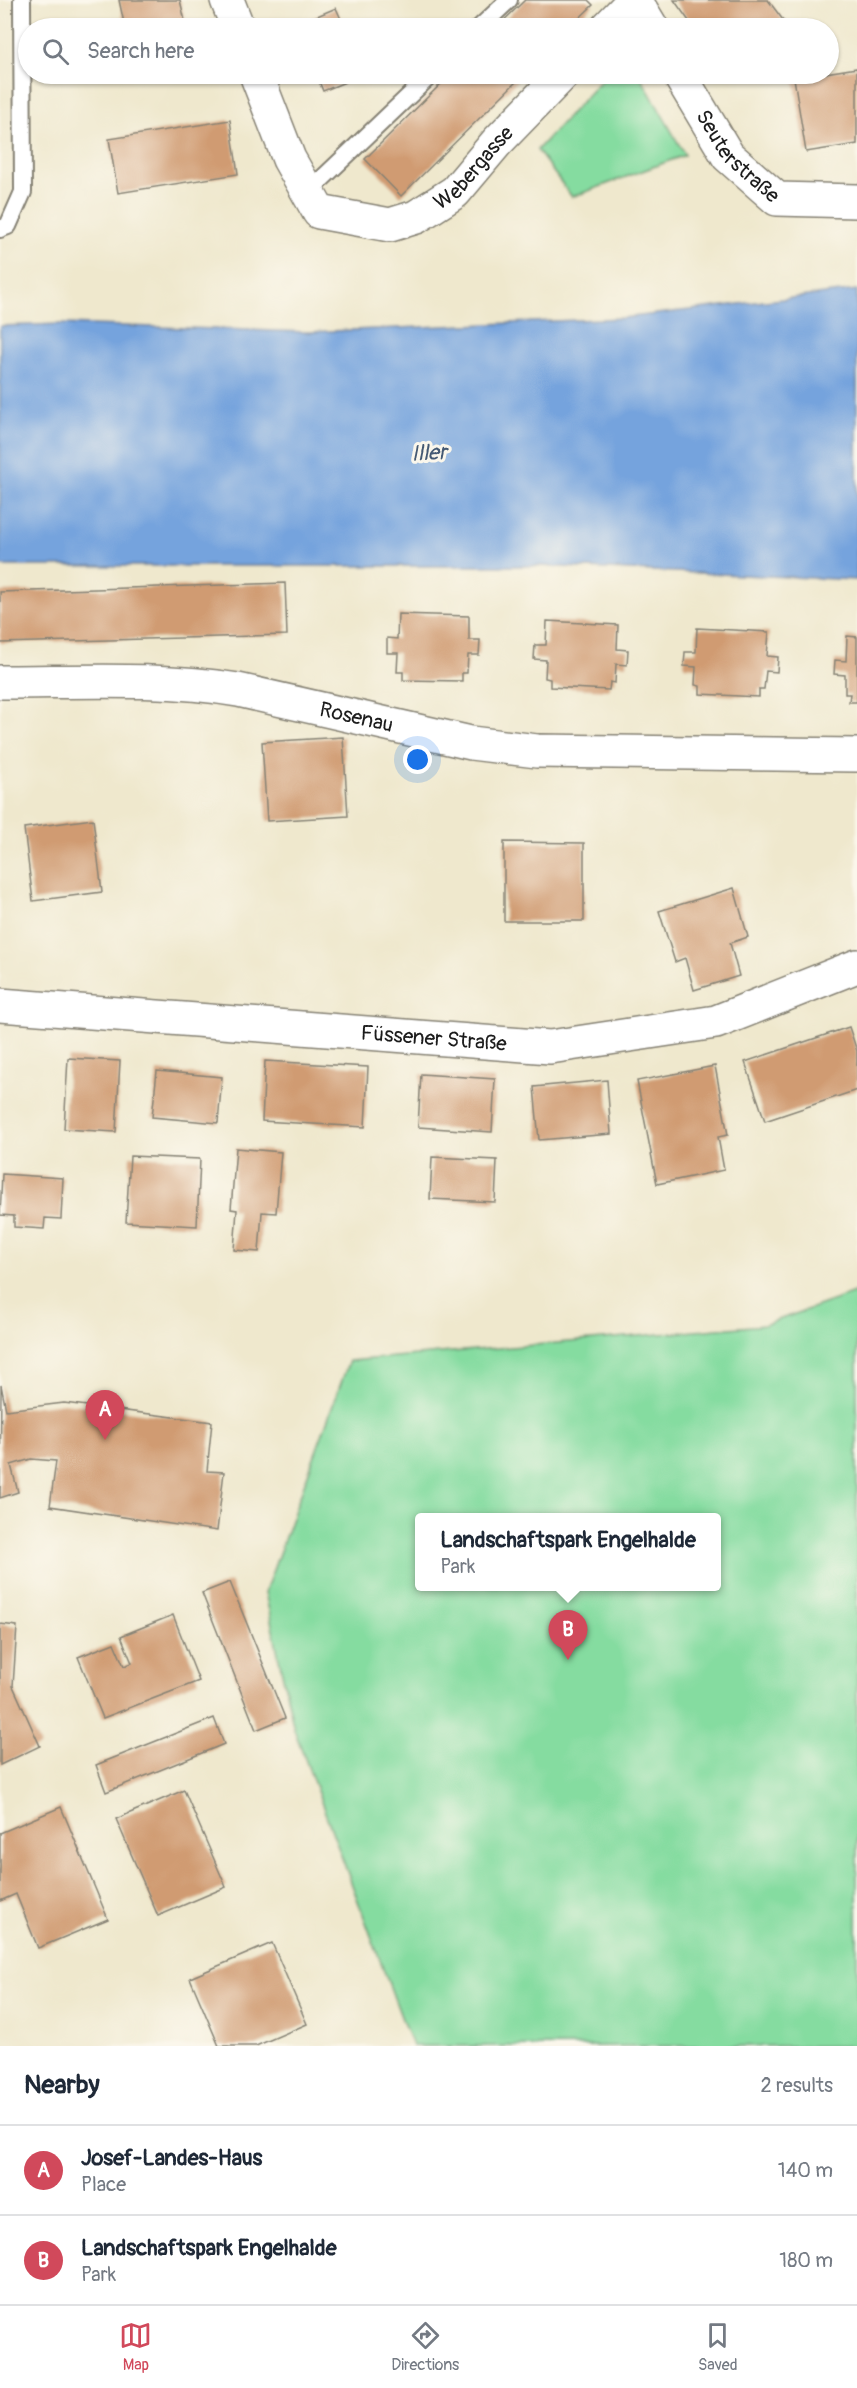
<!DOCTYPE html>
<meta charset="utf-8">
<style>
body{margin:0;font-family:Pangolin,sans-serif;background:#f2f2f3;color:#1f2937}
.you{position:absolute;left:418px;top:760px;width:21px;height:21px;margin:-15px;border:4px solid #fff;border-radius:50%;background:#1a73e8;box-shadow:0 0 0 9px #1a73e833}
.badge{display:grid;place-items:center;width:39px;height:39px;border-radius:50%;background:#d1495b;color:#fff;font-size:20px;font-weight:700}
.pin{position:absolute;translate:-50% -50px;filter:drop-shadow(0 2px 3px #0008)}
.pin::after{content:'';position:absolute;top:32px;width:21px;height:18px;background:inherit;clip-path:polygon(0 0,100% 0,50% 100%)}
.popup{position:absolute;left:415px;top:1513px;width:306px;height:78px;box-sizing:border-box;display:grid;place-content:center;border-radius:6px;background:#fff;filter:drop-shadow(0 2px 4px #0005);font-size:20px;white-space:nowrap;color:#747a83}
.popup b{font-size:22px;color:#1f2937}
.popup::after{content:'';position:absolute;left:50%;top:100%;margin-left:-12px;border:12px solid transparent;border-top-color:#fff}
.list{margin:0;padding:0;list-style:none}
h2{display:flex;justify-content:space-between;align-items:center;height:78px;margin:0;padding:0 24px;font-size:26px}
h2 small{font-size:20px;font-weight:400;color:#747a83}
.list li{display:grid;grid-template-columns:39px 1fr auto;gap:18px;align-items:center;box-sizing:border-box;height:90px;padding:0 24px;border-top:2px solid #e0e1e3}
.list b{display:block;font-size:22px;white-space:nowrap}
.list p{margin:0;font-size:20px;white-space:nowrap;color:#747a83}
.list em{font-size:20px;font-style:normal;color:#747a83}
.icon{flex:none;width:33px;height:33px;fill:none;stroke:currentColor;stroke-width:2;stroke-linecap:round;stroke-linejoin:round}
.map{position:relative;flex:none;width:857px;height:2046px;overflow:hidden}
.search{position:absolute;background:#fff;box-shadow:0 2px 4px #0004;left:18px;right:18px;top:18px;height:66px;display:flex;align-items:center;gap:15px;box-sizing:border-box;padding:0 21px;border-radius:33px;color:#747a83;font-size:22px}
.sheet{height:258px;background:#fff}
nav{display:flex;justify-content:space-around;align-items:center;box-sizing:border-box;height:84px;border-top:2px solid #e0e1e3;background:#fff;font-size:16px;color:#747a83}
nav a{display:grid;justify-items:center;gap:3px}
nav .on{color:#d1495b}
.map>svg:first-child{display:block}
</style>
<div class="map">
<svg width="857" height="2046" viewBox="0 0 857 2046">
<rect width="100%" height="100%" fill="#fbf7ec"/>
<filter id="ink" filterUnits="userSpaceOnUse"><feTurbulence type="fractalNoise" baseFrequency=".0167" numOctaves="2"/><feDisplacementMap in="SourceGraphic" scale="12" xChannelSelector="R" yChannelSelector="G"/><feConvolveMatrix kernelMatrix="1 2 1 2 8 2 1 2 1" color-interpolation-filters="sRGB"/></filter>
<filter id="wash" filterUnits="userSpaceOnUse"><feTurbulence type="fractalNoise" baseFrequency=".008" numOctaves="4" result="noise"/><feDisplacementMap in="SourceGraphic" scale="24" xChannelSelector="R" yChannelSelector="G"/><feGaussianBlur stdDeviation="1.35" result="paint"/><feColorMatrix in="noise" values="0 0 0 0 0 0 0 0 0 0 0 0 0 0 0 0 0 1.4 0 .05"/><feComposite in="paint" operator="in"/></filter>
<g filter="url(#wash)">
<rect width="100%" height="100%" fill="#efe8cd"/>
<!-- green -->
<g fill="#85dca0" stroke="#507c5e" stroke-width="1.5" fill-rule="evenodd">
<polygon points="607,74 639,74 685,155 572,197 537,150"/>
<path d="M857 1292V2046H412L294 1729 265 1592 349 1361 764 1325ZM420 1518H716V1586H420Z"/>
</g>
<!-- water -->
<polygon fill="#74a3dd" stroke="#48607c" stroke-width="1.5" points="857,290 857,580 540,566 0,566 0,326 61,324 308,332 623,318"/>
<g id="blocks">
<!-- building -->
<g fill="#d09b72">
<polygon points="119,0 180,0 186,25 171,28 125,28"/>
<polygon points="525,0 588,0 593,5 569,28 496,28"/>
<polygon points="674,0 768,0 789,28 694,28"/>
<polygon points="336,8 345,28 297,28 296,25"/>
<polygon points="857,68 857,144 806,152 794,78"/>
<polygon points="316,74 365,74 323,91"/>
<polygon points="451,74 524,74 401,196 365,159"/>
<polygon points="230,120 238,174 118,193 109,139"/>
<polygon points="285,583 287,635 0,643 0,592"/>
<polygon points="398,614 469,616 469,640 480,640 479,655 468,655 467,673 462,673 462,681 403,680 403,672 397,672 398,653 387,653 387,638 397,639"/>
<polygon points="547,621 618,625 617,649 628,650 627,665 616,664 615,683 610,682 609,690 550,687 550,679 545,678 546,660 534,659 535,645 546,645"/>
<polygon points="697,628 769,632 767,656 778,657 777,672 766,671 764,689 759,689 759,697 700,694 700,686 695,685 696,667 684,666 685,652 696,652"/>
<polygon points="847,636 857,637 857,702 849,702 850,694 845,694 845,675 834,674 835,660 846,661"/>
<polygon points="343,737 348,816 267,821 262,742"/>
<polygon points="93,819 102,892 33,901 24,828"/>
<polygon points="504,842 584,843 584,921 504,921"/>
<polygon points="734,888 748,937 730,943 739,976 694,990 685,958 675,962 659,911"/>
<polygon points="849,1027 857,1051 857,1090 765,1121 745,1062"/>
<polygon points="68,1058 120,1061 116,1132 64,1129"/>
<polygon points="265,1061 368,1067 365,1127 262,1121"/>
<polygon points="715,1066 728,1135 718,1137 724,1170 657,1184 637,1081"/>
<polygon points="157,1071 222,1077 218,1123 152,1117"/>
<polygon points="421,1074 495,1079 492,1132 418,1127"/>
<polygon points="607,1080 611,1134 539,1140 534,1087"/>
<polygon points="236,1148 281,1152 276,1213 262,1212 259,1252 234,1250 237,1210 231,1209"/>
<polygon points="130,1156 200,1159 197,1226 126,1222"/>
<polygon points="432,1157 497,1160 495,1202 430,1199"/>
<polygon points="2,1174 63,1178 61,1219 45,1218 44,1229 14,1227 14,1216 0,1215"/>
<polygon points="1,1385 6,1410 64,1403 212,1422 207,1471 224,1472 217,1531 50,1506 56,1461 31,1459 11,1465 18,1492 0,1498"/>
<polygon points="230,1582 285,1718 256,1730 202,1593"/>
<polygon points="173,1615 199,1681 103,1718 78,1657 114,1643 124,1666 132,1663 121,1636"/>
<polygon points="0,1624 17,1626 13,1686 40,1746 0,1765"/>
<polygon points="214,1718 224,1744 106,1792 96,1765"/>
<polygon points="184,1790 226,1887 158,1916 116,1819"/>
<polygon points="61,1807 108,1919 38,1948 16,1894 0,1901 0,1833"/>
<polygon points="272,1943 307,2024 256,2046 219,2046 190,1978"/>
</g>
</g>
</g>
<g filter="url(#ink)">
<use href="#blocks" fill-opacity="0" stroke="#868274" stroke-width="1.5"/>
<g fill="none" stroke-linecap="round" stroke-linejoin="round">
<defs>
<g id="lane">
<polyline points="479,28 509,0"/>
<polyline points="307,193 432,74"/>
<polyline points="0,229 8,226 23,192 22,0"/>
</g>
<g id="street">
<polyline points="227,0 238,28"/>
<polyline points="635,0 652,28"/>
<polyline points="607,28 634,0"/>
<path id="s1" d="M256 74 289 159 319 212 390 225 416 217 455 192 497 142 563 74"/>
<path id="s2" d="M679 74 728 156 777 199 857 201"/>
<path id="s3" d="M0 682C79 682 160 677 238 690L471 743 537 751 857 755"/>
</g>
<g id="secondary">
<path id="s4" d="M0 1005 550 1047 716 1022 857 966"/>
</g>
</defs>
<!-- lane casing -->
<use href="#lane" stroke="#868274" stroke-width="20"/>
<!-- street casing -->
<use href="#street" stroke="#868274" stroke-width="36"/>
<!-- secondary casing -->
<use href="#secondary" stroke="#868274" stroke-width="36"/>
<!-- lane -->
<use href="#lane" stroke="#fff" stroke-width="16"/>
<!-- street -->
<use href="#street" stroke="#fff" stroke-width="33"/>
<!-- secondary -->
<use href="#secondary" stroke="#fff" stroke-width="33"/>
</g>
</g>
<g text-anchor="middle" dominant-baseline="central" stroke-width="6" stroke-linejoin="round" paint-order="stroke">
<!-- street labels -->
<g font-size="21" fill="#1c1c1c" stroke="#fbf7ec">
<text stroke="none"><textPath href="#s2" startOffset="102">Seuterstraße</textPath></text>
<text stroke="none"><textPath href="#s1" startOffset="328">Webergasse</textPath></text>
<text stroke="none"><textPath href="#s3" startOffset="360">Rosenau</textPath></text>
<text stroke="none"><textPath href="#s4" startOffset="435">Füssener Straße</textPath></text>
</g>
<!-- water labels -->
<g font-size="22" font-style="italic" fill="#445973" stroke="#fbf7ec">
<text transform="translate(429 453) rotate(-3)">Iller</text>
</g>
</g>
</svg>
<div class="you"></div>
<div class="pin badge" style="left:105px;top:1440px">A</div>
<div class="pin badge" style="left:568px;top:1660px">B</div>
<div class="popup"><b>Landschaftspark Engelhalde</b>Park</div>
<div class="search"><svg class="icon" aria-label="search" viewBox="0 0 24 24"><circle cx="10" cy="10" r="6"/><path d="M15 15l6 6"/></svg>Search here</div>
</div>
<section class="sheet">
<h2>Nearby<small>2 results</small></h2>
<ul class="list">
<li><span class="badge">A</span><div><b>Josef-Landes-Haus</b><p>Place</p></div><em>140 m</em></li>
<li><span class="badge">B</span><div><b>Landschaftspark Engelhalde</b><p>Park</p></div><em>180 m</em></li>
</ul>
</section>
<nav>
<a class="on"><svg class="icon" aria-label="map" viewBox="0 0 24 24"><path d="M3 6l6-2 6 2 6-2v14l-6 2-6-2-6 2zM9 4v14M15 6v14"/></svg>Map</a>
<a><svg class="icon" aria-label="directions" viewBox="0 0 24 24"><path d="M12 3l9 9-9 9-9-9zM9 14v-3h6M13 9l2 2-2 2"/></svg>Directions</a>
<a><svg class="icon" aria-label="saved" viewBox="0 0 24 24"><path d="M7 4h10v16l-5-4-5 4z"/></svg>Saved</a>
</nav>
